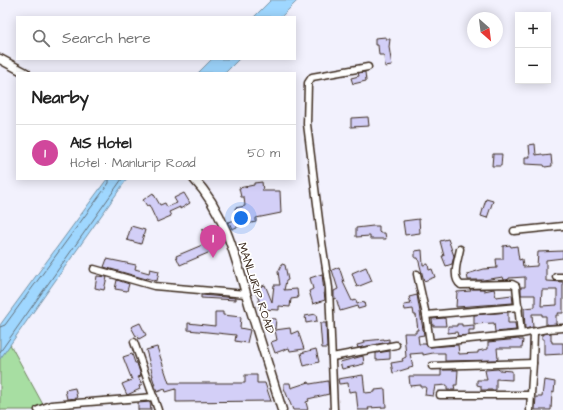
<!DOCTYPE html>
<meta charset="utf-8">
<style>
body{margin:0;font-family:"Architects Daughter",sans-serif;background:#f2f2f2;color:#222}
.controls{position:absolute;right:12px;top:12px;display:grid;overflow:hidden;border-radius:0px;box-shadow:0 2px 10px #0003}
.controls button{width:36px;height:36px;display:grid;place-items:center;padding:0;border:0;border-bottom:1px solid #e0e0e0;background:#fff;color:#222;font:20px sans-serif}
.compass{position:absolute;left:467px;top:12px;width:36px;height:36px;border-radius:50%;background:#fff;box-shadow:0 2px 10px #0003;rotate:152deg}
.you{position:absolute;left:241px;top:218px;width:14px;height:14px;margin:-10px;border:3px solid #fff;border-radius:50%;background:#1a73e8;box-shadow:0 0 0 6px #1a73e833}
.badge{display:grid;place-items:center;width:26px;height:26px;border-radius:50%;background:#0b8043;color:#fff;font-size:13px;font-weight:700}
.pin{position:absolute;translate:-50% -33px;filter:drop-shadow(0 1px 2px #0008)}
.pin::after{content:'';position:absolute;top:21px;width:14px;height:12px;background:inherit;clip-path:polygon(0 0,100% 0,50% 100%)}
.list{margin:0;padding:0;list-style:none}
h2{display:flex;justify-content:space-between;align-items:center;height:52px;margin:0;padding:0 16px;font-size:17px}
h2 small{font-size:13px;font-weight:400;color:#767676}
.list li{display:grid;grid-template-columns:26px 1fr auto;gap:12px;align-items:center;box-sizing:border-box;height:56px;padding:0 16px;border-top:1px solid #e0e0e0}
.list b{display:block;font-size:15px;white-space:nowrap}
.list p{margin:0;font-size:13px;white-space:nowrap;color:#767676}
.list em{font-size:13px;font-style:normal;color:#767676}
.icon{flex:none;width:22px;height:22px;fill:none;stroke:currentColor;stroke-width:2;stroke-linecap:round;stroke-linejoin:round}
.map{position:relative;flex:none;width:563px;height:410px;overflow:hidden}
.search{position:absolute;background:#fff;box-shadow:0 2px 10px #0003;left:16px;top:16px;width:280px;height:44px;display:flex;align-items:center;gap:10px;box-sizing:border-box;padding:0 14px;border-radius:0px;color:#767676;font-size:15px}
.panel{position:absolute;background:#fff;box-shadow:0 2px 10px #0003;left:16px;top:72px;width:280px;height:108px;border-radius:0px}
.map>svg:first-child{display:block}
</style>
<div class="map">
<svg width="563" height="410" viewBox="0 0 563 410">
<rect width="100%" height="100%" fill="#f2f1fd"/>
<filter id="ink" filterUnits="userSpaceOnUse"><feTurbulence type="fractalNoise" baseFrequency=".025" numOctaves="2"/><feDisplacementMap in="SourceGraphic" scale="8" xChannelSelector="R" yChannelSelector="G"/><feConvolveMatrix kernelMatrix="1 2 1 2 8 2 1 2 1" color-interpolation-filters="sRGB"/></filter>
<g filter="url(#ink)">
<!-- green -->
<polygon fill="#a7dea2" stroke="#718460" points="0,326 46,410 0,410"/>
<!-- water -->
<g fill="#9fd7ff" stroke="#7792a5">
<polygon points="271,0 298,0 281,17 254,17"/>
<polygon points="212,59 239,59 225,73 198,73"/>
<polygon points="107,179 127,179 0,359 0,325"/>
</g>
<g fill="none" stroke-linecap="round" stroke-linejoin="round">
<!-- shore -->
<g stroke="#636f78" stroke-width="1">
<polyline points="0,327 5,325 109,183 109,179"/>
<polyline points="0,352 122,179"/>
</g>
</g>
<!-- building -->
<g fill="#d3cff7" stroke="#3b2a1e" fill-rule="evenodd">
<polygon points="386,37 386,39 390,39 389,47 392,66 385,67 384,55 379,55 378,45 375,45 375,38"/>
<polygon points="365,72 366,81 353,84 351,78 359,76 358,73"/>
<polygon points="368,117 369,126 351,127 351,118"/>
<polygon points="535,144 536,155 542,154 543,156 551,155 552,166 545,167 544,165 525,164 525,157 530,157 529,145"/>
<polygon points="493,154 502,154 501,166 492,166"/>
<polygon points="262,182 263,191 280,191 281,213 256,218 256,222 242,225 232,229 229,222 237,219 235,208 245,206 244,197 241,197 239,188 254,185 254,183"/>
<polygon points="153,193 160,205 165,203 167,207 177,203 174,198 184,193 190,203 180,209 180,207 169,212 171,216 157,222 149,205 147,206 143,200"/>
<polygon points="486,199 493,201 487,218 481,216"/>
<polygon points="419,219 420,233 405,235 403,221"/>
<polygon points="213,225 218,236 211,239 215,250 180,265 176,256 207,243 202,230"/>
<polygon points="131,226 145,230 141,244 127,240"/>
<polygon points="373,226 379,226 379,232 380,233 385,233 386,239 370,239 370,236 356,237 356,228"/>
<polygon points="448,239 454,256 452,264 446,266 442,256 444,256 440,241"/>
<path d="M510 245 511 247 517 246 519 260 522 259 523 267 537 266 538 252 563 251V258L546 260V281L563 282V313H558L559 315H556V324L546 325V316H542V314H532L533 327 525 329 524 308 535 307V295H521V287H525V277L509 278V279L506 280H504L503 277 483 280H468L467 274 484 269 497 268 496 259H503V246ZM542 290H557V305L541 306Z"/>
<polygon points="422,250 423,265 428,264 429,270 432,269 435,277 424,281 418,258 415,258 415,251"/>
<polygon points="107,259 136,265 135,269 149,273 150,269 159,271 157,281 147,278 146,279 104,267"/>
<polygon points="282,264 285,265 288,280 286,281 284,290 297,289 298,298 291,299 290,307 279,306 279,310 259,309 259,300 253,286 258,284 260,287 265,285 272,302 274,285 280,285 278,272"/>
<polygon points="339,267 344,282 343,282 352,301 356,300 357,304 364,302 365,307 358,309 357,306 340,311 336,298 334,299 334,291 338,289 332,270"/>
<polygon points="366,267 372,281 357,287 352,273"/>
<polygon points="322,274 325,300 313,304 309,291 313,289 310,278"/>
<polygon points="97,276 107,277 104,290 95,288"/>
<polygon points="117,280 129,284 127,291 115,289"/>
<polygon points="470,289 484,289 484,291 494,289 496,297 512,295 513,303 456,307 457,292 471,291"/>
<polygon points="201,295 236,298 236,300 201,298"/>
<polygon points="417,295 424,335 418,336 419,344 426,344 427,346 430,347 458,345 459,354 478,353 478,351 488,349 488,342 519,339 519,340 523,340 522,348 497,348 498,359 496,360 445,361 445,353 433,353 423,355 423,353 410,354 413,367 393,373 391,363 403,361 402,359 406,357 404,333 416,333 416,330 418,330 416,315 414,315 413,309 405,310 404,305 411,304 409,297"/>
<polygon points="215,312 223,312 223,315 241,317 240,328 250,330 247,343 235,341 236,335 188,330 188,323 215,326"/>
<polygon points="508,312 508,323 515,323 516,330 495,332 494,323 474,324 474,315"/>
<polygon points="316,314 317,321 306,323 305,316"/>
<polygon points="265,318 276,319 275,329 264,328"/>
<polygon points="445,318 446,326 433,326 432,319"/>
<polygon points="140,323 146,335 139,339 138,335 136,336 131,327"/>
<polygon points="320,323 326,323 327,348 322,348"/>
<polygon points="457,324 462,324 462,326 474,325 474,330 469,330 469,335 458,336 457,332 448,333 448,326 457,326"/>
<polygon points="290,328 291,334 298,331 304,349 290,351 289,348 275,353 271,342 277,340 275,330"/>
<polygon points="551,333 551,341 552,341 552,343 563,343 563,354 544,355 544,339 542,339 542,334"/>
<polygon points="384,339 384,340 389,339 389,342 358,348 357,345 365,343 364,341"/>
<polygon points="157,347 169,383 245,383 245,375 257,375 257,383 265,383 271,401 176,402 176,389 166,392 165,389 157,392 152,376 153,376 146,350"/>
<polygon points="316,349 319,362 304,366 301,353"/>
<polygon points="390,351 390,359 376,360 376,353"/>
<polygon points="132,354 135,363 137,363 141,376 138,377 142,384 139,386 140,389 127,395 122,384 132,380 123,357"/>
<polygon points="363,356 364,364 342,369 340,362"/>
<polygon points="498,369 499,370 512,371 512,380 496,379 496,390 481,390 481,386 477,385 477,380 487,380 485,370"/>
<polygon points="441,370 458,370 457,385 454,385 455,390 447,390 447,385 435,386 433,396 425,395 426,387 421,387 421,385 410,386 409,376 441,376"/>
<polygon points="363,375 365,393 375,392 375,390 385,389 386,407 368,408 369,410 358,410 356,391 349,392 348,383 339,384 338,379"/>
<polygon points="544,380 555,382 554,393 552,392 551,410 535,410 536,397 542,397"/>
<polygon points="328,381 329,394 308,399 309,401 306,402 308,410 293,410 284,388 284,383 290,383 291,388 309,382 310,384"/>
<polygon points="75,388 77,398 67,399 65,390"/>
<polygon points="150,402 151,410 138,410 138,403"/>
</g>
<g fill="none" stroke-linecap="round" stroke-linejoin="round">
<defs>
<g id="minor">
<polyline points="514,231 563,226"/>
<path d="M460 249C458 260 451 278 461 285L512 284 516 286 521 334"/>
<polyline points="94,269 154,286 246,294"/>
<polyline points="417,274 426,315 430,343 521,334 547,329 563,328"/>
<polyline points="556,277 563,277"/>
<polyline points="426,315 519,307"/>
<polyline points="134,342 158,410"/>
<polyline points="332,357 396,345"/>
<polyline points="432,366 533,363"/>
<polyline points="440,395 531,395"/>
<polyline points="38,410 51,405 154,397"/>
<polyline points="334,410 329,288 321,236 307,124 308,83 312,77 368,67"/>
<polyline points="530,410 533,363 534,332"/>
</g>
<g id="secondary">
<polyline points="0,59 26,73"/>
<path d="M194 179C228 215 238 268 252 314 262 346 272 378 282 410"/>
</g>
</defs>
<!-- minor casing -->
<use href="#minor" stroke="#3b2a1e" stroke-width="9"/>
<!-- secondary casing -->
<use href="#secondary" stroke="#3b2a1e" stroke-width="11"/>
<!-- minor -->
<use href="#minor" stroke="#fff" stroke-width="6"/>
<!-- secondary -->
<use href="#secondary" stroke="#fff" stroke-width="8"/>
</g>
</g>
<g text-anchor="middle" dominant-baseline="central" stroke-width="3.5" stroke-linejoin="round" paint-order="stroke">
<!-- street labels -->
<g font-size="12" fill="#3b2a1e" stroke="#fff">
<text transform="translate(256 288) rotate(72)">MANLURIP ROAD</text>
</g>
</g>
</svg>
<div class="controls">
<button>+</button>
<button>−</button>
</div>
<svg class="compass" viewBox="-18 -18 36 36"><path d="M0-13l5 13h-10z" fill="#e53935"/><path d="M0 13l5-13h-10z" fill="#767676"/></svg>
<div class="you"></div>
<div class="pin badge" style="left:213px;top:258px;background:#d1479c">1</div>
<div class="search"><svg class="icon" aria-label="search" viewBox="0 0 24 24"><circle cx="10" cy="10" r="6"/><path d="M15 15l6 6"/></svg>Search here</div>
<section class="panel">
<h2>Nearby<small></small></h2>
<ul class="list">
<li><span class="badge" style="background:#d1479c">1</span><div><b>AIS Hotel</b><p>Hotel · Manlurip Road</p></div><em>50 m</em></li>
</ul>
</section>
</div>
